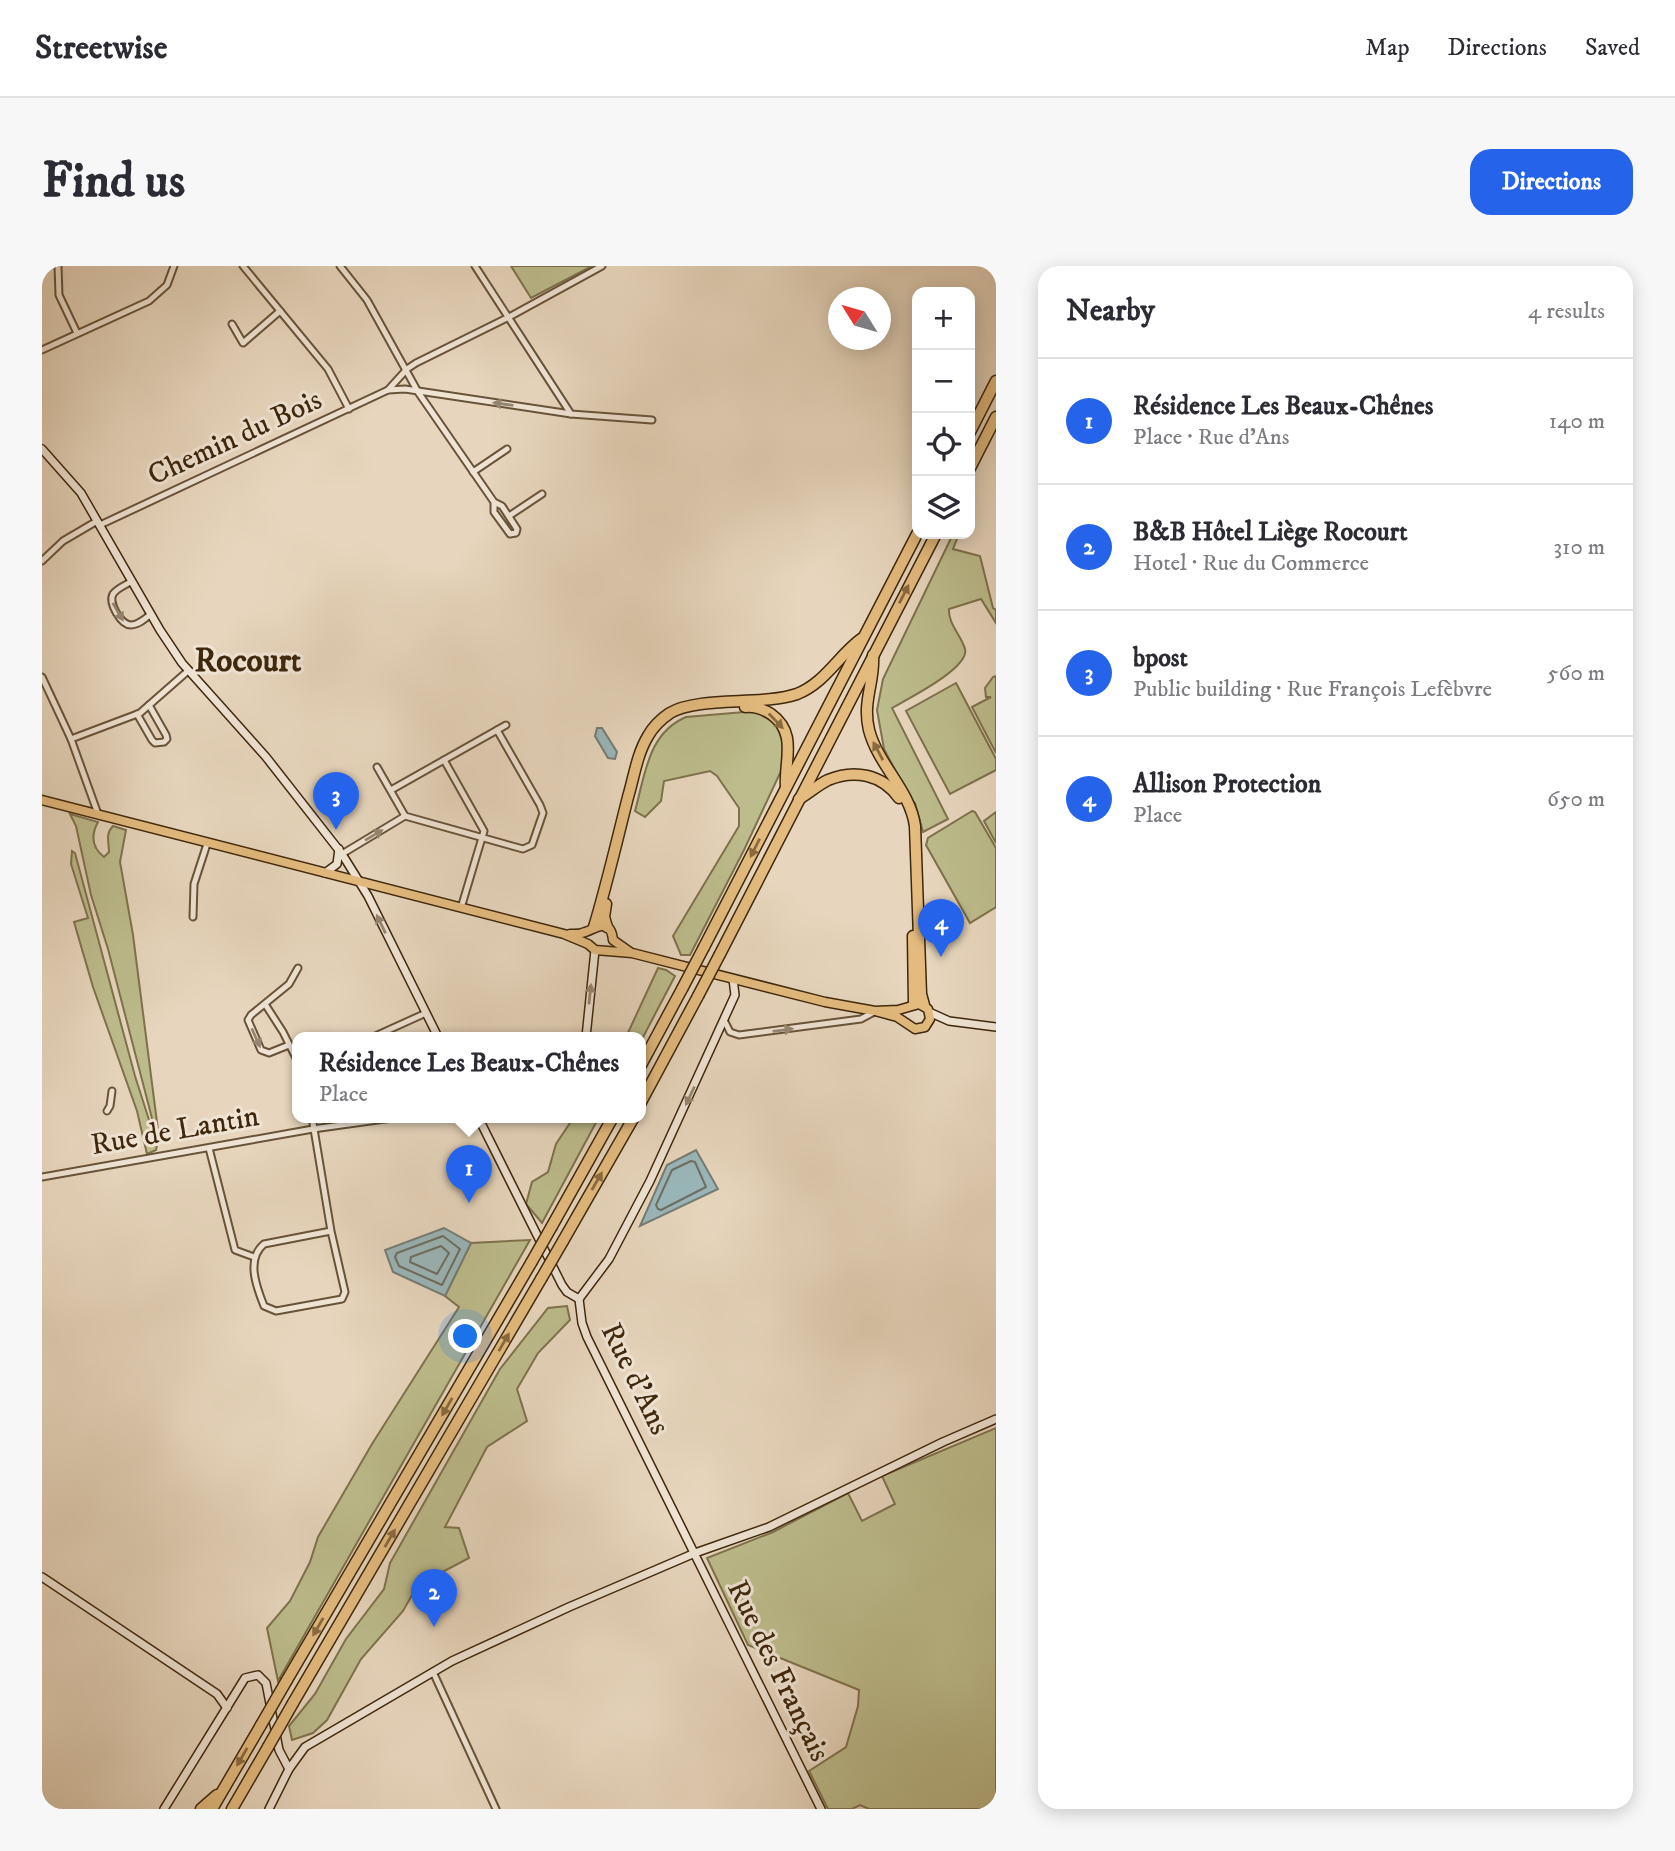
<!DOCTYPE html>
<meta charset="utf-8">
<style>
body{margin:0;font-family:"IM FELL DW Pica",serif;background:#f7f7f7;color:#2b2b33}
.controls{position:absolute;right:21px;top:21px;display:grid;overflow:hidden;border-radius:14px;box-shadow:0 4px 18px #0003}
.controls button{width:63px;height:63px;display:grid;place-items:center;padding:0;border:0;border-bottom:2px solid #e1e1e2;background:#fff;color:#2b2b33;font:35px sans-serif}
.compass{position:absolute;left:786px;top:21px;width:63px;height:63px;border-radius:50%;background:#fff;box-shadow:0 4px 18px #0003;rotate:307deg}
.you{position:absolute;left:424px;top:1071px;width:24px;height:24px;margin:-18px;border:5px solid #fff;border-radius:50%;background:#1a73e8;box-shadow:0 0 0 10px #1a73e833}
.badge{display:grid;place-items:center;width:46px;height:46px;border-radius:50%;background:#2563eb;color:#fff;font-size:23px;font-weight:700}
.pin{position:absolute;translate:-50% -58px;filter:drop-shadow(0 2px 4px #0008)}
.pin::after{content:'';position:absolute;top:37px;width:24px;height:21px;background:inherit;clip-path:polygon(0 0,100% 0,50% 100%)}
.popup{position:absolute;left:250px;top:766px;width:354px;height:91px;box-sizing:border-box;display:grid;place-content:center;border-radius:14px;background:#fff;filter:drop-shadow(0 2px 5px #0005);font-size:23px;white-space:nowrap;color:#7c7c81}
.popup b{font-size:26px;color:#2b2b33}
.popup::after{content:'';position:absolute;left:50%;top:100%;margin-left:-14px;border:14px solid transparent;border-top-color:#fff}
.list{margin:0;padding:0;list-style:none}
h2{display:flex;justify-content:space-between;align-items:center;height:91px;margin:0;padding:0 28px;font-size:30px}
h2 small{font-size:23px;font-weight:400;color:#7c7c81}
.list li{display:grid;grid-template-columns:46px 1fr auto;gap:21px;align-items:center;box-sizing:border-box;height:126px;padding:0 28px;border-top:2px solid #e1e1e2}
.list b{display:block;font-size:26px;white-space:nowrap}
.list p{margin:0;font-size:23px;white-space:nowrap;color:#7c7c81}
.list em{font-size:23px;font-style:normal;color:#7c7c81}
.icon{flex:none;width:38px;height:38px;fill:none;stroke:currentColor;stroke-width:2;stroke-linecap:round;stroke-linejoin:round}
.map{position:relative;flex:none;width:954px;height:1543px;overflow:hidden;border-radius:21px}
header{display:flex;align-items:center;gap:42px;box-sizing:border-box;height:98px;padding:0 35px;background:#fff;border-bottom:2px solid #e1e1e2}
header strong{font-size:33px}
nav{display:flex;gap:38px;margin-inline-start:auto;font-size:24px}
.intro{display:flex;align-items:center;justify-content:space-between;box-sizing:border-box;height:168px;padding:0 42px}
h1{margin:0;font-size:49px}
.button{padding:18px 32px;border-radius:21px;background:#2563eb;color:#fff;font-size:24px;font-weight:700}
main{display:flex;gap:42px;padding:0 42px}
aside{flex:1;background:#fff;border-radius:21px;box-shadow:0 4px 18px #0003}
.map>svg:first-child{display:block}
</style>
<header>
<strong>Streetwise</strong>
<nav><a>Map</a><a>Directions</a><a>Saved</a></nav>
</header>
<div class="intro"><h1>Find us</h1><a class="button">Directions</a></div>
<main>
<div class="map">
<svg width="954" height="1543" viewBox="0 0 954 1543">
<rect width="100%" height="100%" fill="#e7d6bd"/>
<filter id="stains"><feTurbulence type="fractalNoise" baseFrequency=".00286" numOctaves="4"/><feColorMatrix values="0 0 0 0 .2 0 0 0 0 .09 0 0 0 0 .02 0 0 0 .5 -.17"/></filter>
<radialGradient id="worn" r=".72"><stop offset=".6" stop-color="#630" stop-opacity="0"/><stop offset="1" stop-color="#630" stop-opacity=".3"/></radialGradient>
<!-- green -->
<g fill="#bdbc8c" stroke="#7e724c" stroke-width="2">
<polygon points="469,0 550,0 489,32"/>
<path d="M911 268H917L911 283 938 290 951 342 954 344V357L939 333 907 343C906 358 919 369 923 383 928 402 865 433 850 442L906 553 881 566 873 537 869 534 842 483 835 444 841 413Z"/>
<polygon points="954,410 954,487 930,441 949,431 944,431 943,422 951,411"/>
<polygon points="914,417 954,493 954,504 908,528 864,445"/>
<path d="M714 445 734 458 746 490 702 584 648 689H639L631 670 697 560V542L675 510 668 505 622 515 619 535 603 551 593 545C603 509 606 467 644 451Z"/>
<polygon points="930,545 933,546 954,582 954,641 928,657 884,579 886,572"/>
<polygon points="954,546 954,577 942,555"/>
<path d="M28 548 56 556C49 569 49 581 62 591L67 586C67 576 63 568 71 560L84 564 78 596 91 669 117 872 112 860 66 683 49 629 34 560Z"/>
<polygon points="30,585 33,587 93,810 115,879 114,884 105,888 95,845 51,721 32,656 46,652 29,598"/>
<polygon points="616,702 624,704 633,710 599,775 598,771 584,771"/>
<polygon points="532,851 557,851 500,957 484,938 490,916 506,906 514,878"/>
<polygon points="488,974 236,1415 225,1362 248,1335 268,1296 276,1271 330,1178 417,1041 403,1030 429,977"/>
<polygon points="525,1040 528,1054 496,1087 475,1123 485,1155 445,1181 403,1261 417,1262 427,1292 393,1310 382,1308 361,1345 319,1393 285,1454 271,1467 250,1474 247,1460 273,1428 304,1373 342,1323 348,1297 458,1103 506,1042"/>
<polygon points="954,1162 954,1543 827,1543 818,1539 810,1543 786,1543 767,1505 804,1481 816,1440 817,1424 706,1379 665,1292 731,1266 806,1227 820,1255 853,1238 840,1210"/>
</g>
<!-- water -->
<g fill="#9ab7ba" stroke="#757d74" stroke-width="2">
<polygon points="555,462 560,462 575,486 573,493 566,492 553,470"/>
<polygon points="654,884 676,923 598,960 625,899"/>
<polygon points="402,962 429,977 403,1030 351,1006 343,984"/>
</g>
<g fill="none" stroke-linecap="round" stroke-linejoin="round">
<!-- shore -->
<g stroke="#6c6f62" stroke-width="2">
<polygon points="649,895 653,896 664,921 619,944 616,943 614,939 630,904"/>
<polygon points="401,970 418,983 400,1019 357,1000 353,991 355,987"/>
<polygon points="399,980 407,987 395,1008 368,996 369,991"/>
</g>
<defs>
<g id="street">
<polyline points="16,0 17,29 35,67"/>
<polyline points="201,0 286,103 307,143"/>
<polyline points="298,0 325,34 376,126 452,236 460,240 475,263 474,267 468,268 452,246 452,236"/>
<polyline points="433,0 529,148"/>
<polyline points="190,58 201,77 238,45"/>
<polyline points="0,84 107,35 125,19 132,0"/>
<polyline points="346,124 365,103 374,97 467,51 560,0"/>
<polyline points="431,206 465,183"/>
<polyline points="467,250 500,228"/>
<polyline points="58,259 346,124 363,123 529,148 610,154"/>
<polyline points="0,295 21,275 55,255"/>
<path d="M90 315C84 319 75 322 71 328 66 337 79 359 89 359 96 359 103 353 109 348"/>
<polyline points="0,411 29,473 56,548"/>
<polyline points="95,448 110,474 113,477 122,476 125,473 124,469 107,439"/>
<polyline points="29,473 98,447 147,404"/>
<polyline points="402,494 442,565 419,642"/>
<polyline points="335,501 363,550 481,583 490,579 501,547 498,539 455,464"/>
<polyline points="349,524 464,459"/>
<polyline points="300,588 363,550"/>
<polyline points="151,651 152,618 165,578"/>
<polyline points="223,738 241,766 256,796"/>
<polyline points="682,754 688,766 697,769 819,753 832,746"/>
<polyline points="331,771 384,747"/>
<polyline points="247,779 227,787 219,784 206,754 209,749 247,718 256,702"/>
<polyline points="65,845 68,840 70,825"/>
<path d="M270 851 289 965 303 1026 300 1033 234 1045 222 1040C214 1020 204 993 222 978L289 965"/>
<polyline points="167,882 193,984 212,991"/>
<polyline points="0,911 271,863 357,851"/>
<polyline points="391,1406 454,1543"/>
</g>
<g id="secondary">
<polyline points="0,183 39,227 118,364 140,397 224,491 300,588 326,630 396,771"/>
<polyline points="283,607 295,598 297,583"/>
<polyline points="887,746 907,755 954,761"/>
<polyline points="544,771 553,684"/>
<polyline points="436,851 520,1019 525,1026 537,1033"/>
<polyline points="537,1033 540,1057 545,1071 779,1543"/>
<polyline points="537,1033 567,993 608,915 693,729 691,713"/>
<polyline points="0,1311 175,1428 185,1442"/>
<polyline points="122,1543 203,1412 216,1409 224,1417 237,1484 247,1503"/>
<polyline points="227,1543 247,1503 263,1481 410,1395 527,1341 653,1287 727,1261 901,1176 954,1153"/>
</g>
<g id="primary">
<polyline points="0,534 522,668 546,678 553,684 590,687 783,736 833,745 855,751 873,763 883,761 888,753 886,743 877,738 856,744 833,745"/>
<path d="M528 668C531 668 538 668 540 667 553 664 568 649 571 674L588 686"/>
</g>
<g id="highway">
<polyline points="928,166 954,115"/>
<polyline points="928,202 954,151"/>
<path d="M831 389C833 416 820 435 827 464 836 499 868 524 873 560L879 728 882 739"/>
<path d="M703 441C713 440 721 443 729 448 756 467 742 495 744 521"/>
<path d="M757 533C767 527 776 519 786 514 812 503 840 508 857 532"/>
<polyline points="564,638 562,651 565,661"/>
<path d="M552 661C565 618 575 574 586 531 592 511 595 488 606 470 611 461 619 453 628 447 657 430 720 440 755 428 783 417 796 390 819 373"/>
<polyline points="871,670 872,738"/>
<polyline points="662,681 875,268"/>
<polyline points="678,688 894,268"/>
<polyline points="598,801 640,723"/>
<polyline points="598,838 656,730"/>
<polyline points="510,960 571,851"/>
<polyline points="521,975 592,851"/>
<polyline points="245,1414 489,997"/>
<polyline points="251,1437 499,1013"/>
<polyline points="159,1543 175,1529"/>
<polyline points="170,1543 219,1459"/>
<polyline points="190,1543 226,1481"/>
</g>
</defs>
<!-- street casing -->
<use href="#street" stroke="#685338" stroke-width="9"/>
<!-- secondary casing -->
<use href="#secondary" stroke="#3e270b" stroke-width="10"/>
<!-- primary casing -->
<use href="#primary" stroke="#3e270b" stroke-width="11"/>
<!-- highway casing -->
<use href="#highway" stroke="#3e270b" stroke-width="13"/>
<!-- street -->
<use href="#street" stroke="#efe4d4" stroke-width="5"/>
<!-- secondary -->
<use href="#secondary" stroke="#efe4d4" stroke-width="7"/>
<!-- primary -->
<use href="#primary" stroke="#e4bb7e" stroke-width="8"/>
<!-- highway -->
<use href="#highway" stroke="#e4bb7e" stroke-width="10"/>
<defs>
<g id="highway-bridge">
<polyline points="640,723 662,681"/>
<polyline points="656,730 678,688"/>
<polyline points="489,997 510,960"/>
<polyline points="499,1013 521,975"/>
<polyline points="219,1459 245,1414"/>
<polyline points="226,1481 251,1437"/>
</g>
</defs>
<!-- highway-bridge casing -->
<use href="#highway-bridge" stroke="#3e270b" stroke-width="13" stroke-linecap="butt"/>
<!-- highway-bridge -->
<use href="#highway-bridge" stroke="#e4bb7e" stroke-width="10"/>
</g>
<!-- one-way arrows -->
<defs><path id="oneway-solid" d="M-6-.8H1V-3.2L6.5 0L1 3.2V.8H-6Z" transform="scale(1.75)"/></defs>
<g fill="#968670">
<use href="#oneway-solid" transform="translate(461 138) rotate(-172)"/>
<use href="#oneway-solid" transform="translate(76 346) rotate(60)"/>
<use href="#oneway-solid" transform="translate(332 569) rotate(-31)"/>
<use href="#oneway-solid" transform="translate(339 658) rotate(-116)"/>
<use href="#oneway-solid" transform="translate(548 728) rotate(-84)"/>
<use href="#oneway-solid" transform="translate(741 764) rotate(-7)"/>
<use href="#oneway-solid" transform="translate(214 772) rotate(66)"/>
<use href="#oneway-solid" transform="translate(648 830) rotate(115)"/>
</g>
<g fill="#896a3f">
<use href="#oneway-solid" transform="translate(862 328) rotate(-63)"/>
<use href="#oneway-solid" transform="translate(734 455) rotate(46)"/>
<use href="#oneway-solid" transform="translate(836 485) rotate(-118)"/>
<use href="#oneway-solid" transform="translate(713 582) rotate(117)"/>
<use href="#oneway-solid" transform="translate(555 915) rotate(-60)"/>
<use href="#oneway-solid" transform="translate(462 1076) rotate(-60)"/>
<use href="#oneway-solid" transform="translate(405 1141) rotate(120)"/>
<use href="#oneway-solid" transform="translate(348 1272) rotate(-60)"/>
<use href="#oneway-solid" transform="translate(276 1361) rotate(120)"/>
<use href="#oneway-solid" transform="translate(200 1491) rotate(120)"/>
</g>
<g text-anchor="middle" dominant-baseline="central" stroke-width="6" stroke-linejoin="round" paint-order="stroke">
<!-- street labels -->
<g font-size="30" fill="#3e270b" stroke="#efe4d4">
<text transform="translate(193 172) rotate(-25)">Chemin du Bois</text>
<text transform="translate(133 865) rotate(-10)">Rue de Lantin</text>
<text transform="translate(593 1113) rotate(64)">Rue d'Ans</text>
<text transform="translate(736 1405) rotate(64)">Rue des Français</text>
</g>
<!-- quarter labels -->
<g font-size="33" font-weight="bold" fill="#3e270b" stroke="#efe4d4">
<text x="206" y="395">Rocourt</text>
</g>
</g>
<rect width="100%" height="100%" filter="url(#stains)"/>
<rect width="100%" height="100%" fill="url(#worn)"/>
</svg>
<div class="controls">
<button>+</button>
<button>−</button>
<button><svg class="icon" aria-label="locate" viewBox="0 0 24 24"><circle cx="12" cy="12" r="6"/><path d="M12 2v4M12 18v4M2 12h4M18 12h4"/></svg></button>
<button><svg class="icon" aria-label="layers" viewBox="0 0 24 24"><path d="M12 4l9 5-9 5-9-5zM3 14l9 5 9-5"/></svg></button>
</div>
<svg class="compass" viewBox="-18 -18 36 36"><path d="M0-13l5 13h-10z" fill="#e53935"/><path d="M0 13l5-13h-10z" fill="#7c7c81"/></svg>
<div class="you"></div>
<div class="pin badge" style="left:427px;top:937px">1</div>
<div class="popup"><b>Résidence Les Beaux-Chênes</b>Place</div>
<div class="pin badge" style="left:392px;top:1361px">2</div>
<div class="pin badge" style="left:294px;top:564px">3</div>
<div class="pin badge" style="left:899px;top:691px">4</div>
</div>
<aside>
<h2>Nearby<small>4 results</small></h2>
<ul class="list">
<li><span class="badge">1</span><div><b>Résidence Les Beaux-Chênes</b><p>Place · Rue d'Ans</p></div><em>140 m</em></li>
<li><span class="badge">2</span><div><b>B&amp;B Hôtel Liège Rocourt</b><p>Hotel · Rue du Commerce</p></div><em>310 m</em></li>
<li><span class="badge">3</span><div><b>bpost</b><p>Public building · Rue François Lefèbvre</p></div><em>560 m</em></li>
<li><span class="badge">4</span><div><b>Allison Protection</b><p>Place</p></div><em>650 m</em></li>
</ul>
</aside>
</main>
